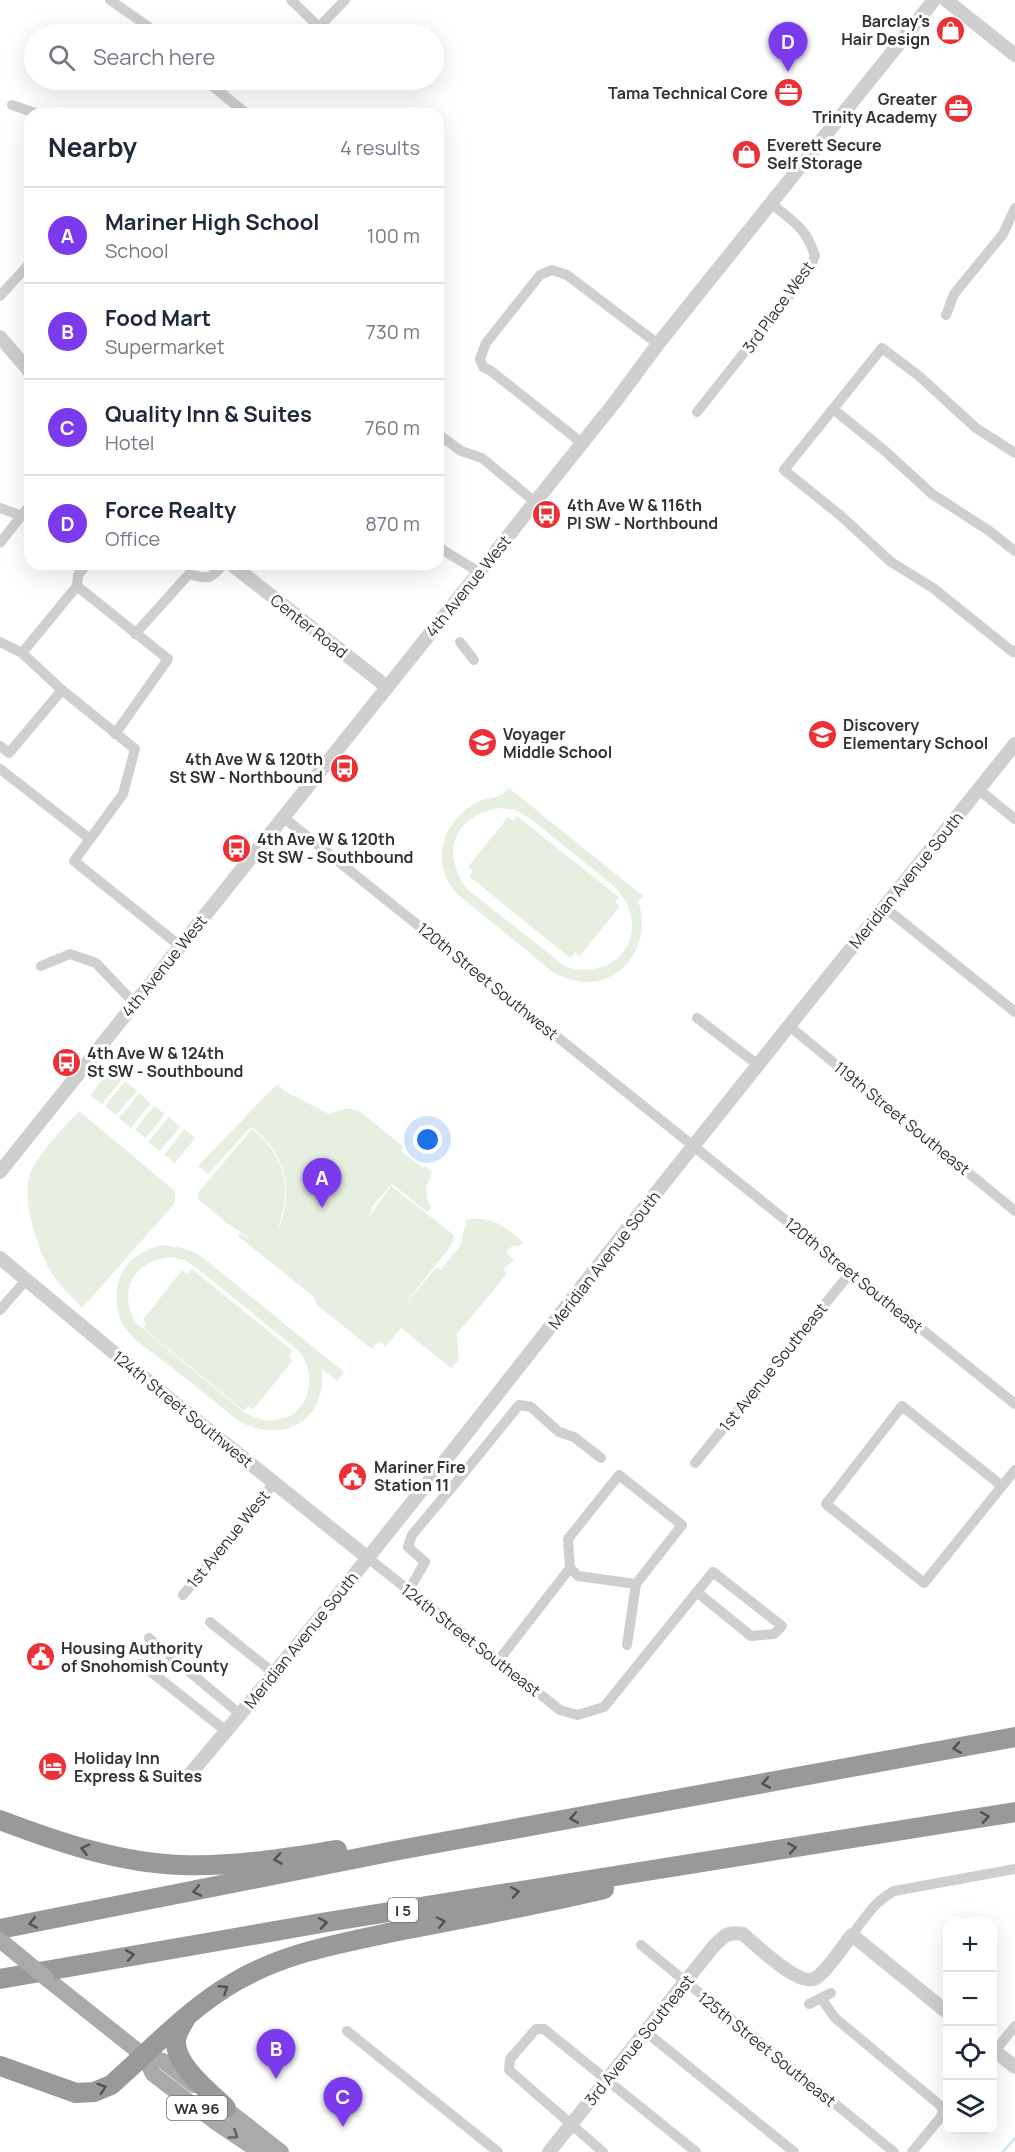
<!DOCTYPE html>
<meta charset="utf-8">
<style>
body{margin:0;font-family:Manrope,sans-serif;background:#f2f2f3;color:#1f2937}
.controls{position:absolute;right:18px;bottom:18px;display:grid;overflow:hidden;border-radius:12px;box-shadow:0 6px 24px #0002}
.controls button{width:54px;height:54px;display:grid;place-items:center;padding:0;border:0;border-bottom:2px solid #e0e1e3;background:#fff;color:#1f2937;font:30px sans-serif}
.you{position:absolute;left:428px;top:1140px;width:21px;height:21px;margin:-15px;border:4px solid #fff;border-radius:50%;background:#1a73e8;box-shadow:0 0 0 9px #1a73e833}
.badge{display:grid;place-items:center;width:39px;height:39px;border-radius:50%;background:#7c3aed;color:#fff;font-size:20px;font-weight:700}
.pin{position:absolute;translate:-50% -50px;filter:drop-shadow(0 2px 3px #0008)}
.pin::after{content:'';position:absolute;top:32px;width:21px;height:18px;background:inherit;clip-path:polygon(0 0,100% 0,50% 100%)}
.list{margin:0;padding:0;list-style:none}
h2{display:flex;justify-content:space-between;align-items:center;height:78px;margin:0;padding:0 24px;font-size:26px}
h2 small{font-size:20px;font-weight:400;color:#747a83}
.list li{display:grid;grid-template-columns:39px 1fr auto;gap:18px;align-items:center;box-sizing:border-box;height:96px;padding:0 24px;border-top:2px solid #e0e1e3}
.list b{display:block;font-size:22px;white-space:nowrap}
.list p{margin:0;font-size:20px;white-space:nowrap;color:#747a83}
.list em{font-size:20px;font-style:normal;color:#747a83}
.icon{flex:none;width:33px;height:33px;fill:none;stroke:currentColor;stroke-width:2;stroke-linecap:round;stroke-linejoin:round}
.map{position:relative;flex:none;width:1015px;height:2152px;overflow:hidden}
.search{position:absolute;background:#fff;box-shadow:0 6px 24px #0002;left:24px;top:24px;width:420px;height:66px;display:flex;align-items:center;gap:15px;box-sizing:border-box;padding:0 21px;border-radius:33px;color:#747a83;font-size:22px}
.panel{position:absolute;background:#fff;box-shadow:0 6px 24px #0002;left:24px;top:108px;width:420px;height:462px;border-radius:18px}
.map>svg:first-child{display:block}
</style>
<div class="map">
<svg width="1015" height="2152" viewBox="0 0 1015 2152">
<rect width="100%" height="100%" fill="#fff"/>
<!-- green -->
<g fill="#e7efe0" fill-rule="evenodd">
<path d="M509 788 643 896 638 901C651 936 631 979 590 982 577 983 566 978 554 973L455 892C452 887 447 881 445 875 434 845 452 814 480 801 493 796 499 800 509 788ZM500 808 515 810 528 817 615 887C654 929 621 982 566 967L467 889C440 852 454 815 500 808Z"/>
<polygon points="517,816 619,897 615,902 620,906 580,956 575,952 570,958 469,876 473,871 468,867 508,817 513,821"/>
<polygon points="110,1070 122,1079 102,1104 90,1095"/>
<polygon points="125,1081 137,1091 116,1115 105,1106"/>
<path d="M277 1084 286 1092 329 1114 347 1108 359 1111 404 1147 401 1151 423 1168 425 1166 432 1172C426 1186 424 1194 431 1208L427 1212 392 1184 374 1204 367 1220 391 1186 454 1235 453 1243 401 1309 437 1267 441 1270 461 1244 466 1220C488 1214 508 1227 523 1243L518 1246H512L506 1252 514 1261 504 1268 506 1275 457 1334 459 1359 451 1368 401 1328 385 1347 383 1343 378 1342 372 1349 317 1305 314 1297 238 1236 239 1233 254 1241 228 1224 198 1199V1193L252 1129C277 1150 289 1171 284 1205 283 1213 279 1222 279 1228 294 1188 286 1155 253 1128H250L208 1174 198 1166Z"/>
<polygon points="139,1093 151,1103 131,1128 119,1118"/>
<polygon points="154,1106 165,1114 146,1138 135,1130"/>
<path d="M79 1111 175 1191V1203L82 1308C73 1297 62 1288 54 1277 39 1255 19 1196 31 1172 42 1148 62 1130 79 1111Z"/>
<polygon points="169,1117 180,1127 160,1151 148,1142"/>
<polygon points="184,1129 195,1138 175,1163 164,1155"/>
<path d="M162 1245C178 1246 189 1249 202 1257L344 1372 337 1381 322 1369C327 1422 281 1446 237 1420 213 1400 189 1381 165 1362 151 1351 133 1341 124 1326 115 1311 114 1293 120 1277 128 1258 144 1250 162 1245ZM171 1257 184 1260 194 1266 299 1351C318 1376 311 1416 275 1420 263 1422 254 1417 244 1412L136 1323C117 1291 134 1260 171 1257Z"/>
<polygon points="192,1269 293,1351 288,1356 293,1360 253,1410 248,1406 244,1411 143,1328 147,1323 143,1320 182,1270 187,1274"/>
</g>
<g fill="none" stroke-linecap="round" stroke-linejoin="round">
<!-- stream -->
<polyline stroke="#cce0ef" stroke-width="2" points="1003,2152 1015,2138"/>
<!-- minor -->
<g stroke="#cfcfcf" stroke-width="10">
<polyline points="110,0 159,34"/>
<polyline points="291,0 319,27 345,0"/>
<polyline points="205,80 247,114"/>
<polyline points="12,105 38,114"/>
<polyline points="0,296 30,263"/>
<polyline points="946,315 954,294 1003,234 1015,208"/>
<polyline points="833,409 885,451 932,494 988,530 1015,551"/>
<path d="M697 412 808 272 815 256C806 227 793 222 772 204"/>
<polyline points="438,434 461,451 482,458 535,502"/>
<polyline points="582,443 491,371 483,367 480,359 486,343 540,275 552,270 567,275 658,344"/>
<polyline points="1015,453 976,428 919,376 882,348 784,470 841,516 891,562 933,588 1013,652 1015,650"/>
<polyline points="0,508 22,516"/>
<polyline points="0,543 30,505"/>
<polyline points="438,547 479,572"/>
<polyline points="77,586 78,575 87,564"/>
<path d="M135 634 189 574C208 580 212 579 223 564"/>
<polyline points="0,642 22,653 77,586 168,659 115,734"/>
<polyline points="460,642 474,660"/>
<polyline points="22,653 62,690"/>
<polyline points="0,746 9,753 62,690 135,749 123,794 74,861 180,946"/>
<polyline points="0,769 90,839"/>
<polyline points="979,790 1015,819"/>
<polyline points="283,817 1015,1404"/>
<polyline points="884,907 1015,1012"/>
<polyline points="41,966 70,954 96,963 134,1003"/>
<polyline points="697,1018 758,1065"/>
<polyline points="789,1026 1015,1211"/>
<polyline points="0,1310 26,1280"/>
<polyline points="695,1463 851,1272"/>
<polyline points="463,1474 519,1405 531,1407 559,1432 574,1437 601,1458"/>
<polyline points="1002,1486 902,1406 826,1504 924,1583 1015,1470"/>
<polyline points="368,1558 560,1710 577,1715 604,1707 713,1572 782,1626 774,1634 751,1636 697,1592"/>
<polyline points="409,1590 425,1562 408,1547 412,1535 463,1474 446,1460"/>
<polyline points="183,1595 274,1483"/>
<polyline points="210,1622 275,1674"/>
<polyline points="149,1638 241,1715"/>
<polyline points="627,1645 636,1584"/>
<polyline points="498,1661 570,1568 568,1539 619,1475 682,1525 636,1584 578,1576 570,1568"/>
<polyline points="141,1664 226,1731"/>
<path d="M852 1935C865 1918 875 1901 894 1891L1015 1869"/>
<polyline points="641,1945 894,2152"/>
<polyline points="821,1998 835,2018 941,2106 943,2112 940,2118 912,2152"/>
<polyline points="809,2004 831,1993"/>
<polyline points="347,2031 498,2152"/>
<polyline points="646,2032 794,2152"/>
<polyline points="995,2051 1015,2026"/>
<polyline points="603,2152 509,2070 510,2059 536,2029 544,2029 696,2152"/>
</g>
<!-- tertiary -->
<g stroke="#cfcfcf" stroke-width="14">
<polyline points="946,0 1015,55"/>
<polyline points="0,337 30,372"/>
<polyline points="231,564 387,687"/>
<polyline points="0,1172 615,402 658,344 934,0"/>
<polyline points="0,1258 166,1396 368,1558"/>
<path d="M190 1774C332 1607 466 1434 601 1262 738 1089 877 916 1015 744"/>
<polyline points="992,2049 1015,2067"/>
<path d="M549 2152 713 1947C724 1936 727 1931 743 1934 756 1945 800 1988 816 1978 828 1970 842 1947 852 1935L948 2013"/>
</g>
<!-- primary -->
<g stroke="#aaa" stroke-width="16">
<polyline points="46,1978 144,2056 153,2074 214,2121 260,2152"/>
<polyline points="144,2056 163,2061 194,2085"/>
<polyline points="217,2102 281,2152"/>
</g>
<!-- motorway -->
<g stroke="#999" stroke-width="20">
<path d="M0 1820C58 1842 119 1863 182 1865 234 1867 285 1858 337 1850"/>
<polyline points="0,1929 399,1850 1015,1737"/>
<polyline points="0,1979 327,1922 1015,1812"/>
<path d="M186 2018C182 2025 177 2032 176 2040 174 2065 210 2092 226 2108"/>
<path d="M0 2066 76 2093 94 2092 111 2085C151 2050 187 2010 233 1983 283 1953 338 1944 393 1932 463 1918 534 1906 604 1889"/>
</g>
<!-- primary-bridge -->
<polyline stroke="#aaa" stroke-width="16" points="0,1940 46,1978"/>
</g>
<!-- one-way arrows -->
<defs><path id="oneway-chevron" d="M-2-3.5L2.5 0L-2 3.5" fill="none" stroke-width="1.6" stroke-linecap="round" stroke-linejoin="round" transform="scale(1.5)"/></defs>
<g stroke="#515151">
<use href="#oneway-chevron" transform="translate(957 1748) rotate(170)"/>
<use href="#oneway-chevron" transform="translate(766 1783) rotate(170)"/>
<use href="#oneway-chevron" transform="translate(985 1817) rotate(-9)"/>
<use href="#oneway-chevron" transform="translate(574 1818) rotate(170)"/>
<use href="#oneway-chevron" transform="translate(792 1848) rotate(-9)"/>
<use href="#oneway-chevron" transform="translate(85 1849) rotate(-166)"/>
<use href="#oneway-chevron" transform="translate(278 1859) rotate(172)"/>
<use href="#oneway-chevron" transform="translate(197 1891) rotate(169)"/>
<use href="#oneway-chevron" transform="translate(515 1892) rotate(-9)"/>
<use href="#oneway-chevron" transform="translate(441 1922) rotate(-12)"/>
<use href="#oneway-chevron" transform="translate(33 1923) rotate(169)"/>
<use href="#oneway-chevron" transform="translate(323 1923) rotate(-9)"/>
<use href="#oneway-chevron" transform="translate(130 1955) rotate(-10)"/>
<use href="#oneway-chevron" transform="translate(224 1989) rotate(-33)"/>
<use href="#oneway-chevron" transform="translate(102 2088) rotate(-18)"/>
</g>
<use stroke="#626262" href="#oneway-chevron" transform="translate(234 2135) rotate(34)"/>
<!-- icons -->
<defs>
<symbol id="shop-disc" viewBox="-11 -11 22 22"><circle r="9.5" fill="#ed3036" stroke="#fff"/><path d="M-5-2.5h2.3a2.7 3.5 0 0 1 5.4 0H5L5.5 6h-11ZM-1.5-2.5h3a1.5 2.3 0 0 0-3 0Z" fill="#fff"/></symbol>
<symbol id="office-disc" viewBox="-11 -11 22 22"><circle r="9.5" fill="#ed3036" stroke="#fff"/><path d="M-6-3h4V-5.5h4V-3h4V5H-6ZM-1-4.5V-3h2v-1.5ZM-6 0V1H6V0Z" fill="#fff"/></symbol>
<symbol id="bus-disc" viewBox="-11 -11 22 22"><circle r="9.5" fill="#ed3036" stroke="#fff"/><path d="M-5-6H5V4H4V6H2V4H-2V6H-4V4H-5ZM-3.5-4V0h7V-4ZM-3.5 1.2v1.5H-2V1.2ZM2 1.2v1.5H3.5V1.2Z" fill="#fff"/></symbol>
<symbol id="school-disc" viewBox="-11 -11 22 22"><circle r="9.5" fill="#ed3036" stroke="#fff"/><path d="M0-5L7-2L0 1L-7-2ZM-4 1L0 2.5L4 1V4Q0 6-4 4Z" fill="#fff"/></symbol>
<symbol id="civic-disc" viewBox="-11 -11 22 22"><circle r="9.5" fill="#ed3036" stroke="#fff"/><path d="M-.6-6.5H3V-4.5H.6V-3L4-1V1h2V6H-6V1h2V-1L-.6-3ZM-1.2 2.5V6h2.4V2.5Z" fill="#fff"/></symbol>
<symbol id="hotel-disc" viewBox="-11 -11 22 22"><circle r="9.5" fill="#ed3036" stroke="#fff"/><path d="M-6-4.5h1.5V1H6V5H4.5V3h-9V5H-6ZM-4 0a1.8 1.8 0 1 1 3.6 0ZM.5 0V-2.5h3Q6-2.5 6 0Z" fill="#fff"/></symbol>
</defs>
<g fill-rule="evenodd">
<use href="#shop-disc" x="934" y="14" width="33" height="33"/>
<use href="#office-disc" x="772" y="76" width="33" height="33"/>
<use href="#office-disc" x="942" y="92" width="33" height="33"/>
<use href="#shop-disc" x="730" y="138" width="33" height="33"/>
<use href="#bus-disc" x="530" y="498" width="33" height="33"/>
<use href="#school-disc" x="806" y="718" width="33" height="33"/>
<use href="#school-disc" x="466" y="726" width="33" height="33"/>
<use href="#bus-disc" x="328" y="752" width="33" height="33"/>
<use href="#bus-disc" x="220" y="832" width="33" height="33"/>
<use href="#bus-disc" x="50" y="1046" width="33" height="33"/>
<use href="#civic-disc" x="336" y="1460" width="33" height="33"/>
<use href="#civic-disc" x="24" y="1640" width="33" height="33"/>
<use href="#hotel-disc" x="36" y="1750" width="33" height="33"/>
</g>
<g text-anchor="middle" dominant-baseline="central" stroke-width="6" stroke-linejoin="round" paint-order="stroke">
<!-- shield labels -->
<g fill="#fff" stroke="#707070" stroke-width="1.5">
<rect x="388" y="1898" width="30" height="24" rx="4.5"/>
<rect x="167" y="2096" width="60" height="24" rx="4.5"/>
</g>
<g font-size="15" font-weight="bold" fill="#323232">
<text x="403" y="1910">I 5</text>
<text x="197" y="2108">WA 96</text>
</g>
<!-- poi labels -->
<g font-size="16" font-weight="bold" fill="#323232" stroke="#fff" text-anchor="start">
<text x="930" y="21" text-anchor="end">Barclay's<tspan x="930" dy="18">Hair Design</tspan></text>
<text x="768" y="93" text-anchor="end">Tama Technical Core</text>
<text x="937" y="99" text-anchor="end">Greater<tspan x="937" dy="18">Trinity Academy</tspan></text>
<text x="767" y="145">Everett Secure<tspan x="767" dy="18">Self Storage</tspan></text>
<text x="567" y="505">4th Ave W &amp; 116th<tspan x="567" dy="18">Pl SW - Northbound</tspan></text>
<text x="843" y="725">Discovery<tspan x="843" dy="18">Elementary School</tspan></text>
<text x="503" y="734">Voyager<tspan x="503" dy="18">Middle School</tspan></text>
<text x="323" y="759" text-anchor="end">4th Ave W &amp; 120th<tspan x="323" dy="18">St SW - Northbound</tspan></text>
<text x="257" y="839">4th Ave W &amp; 120th<tspan x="257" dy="18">St SW - Southbound</tspan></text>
<text x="87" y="1053">4th Ave W &amp; 124th<tspan x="87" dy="18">St SW - Southbound</tspan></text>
<text x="374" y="1467">Mariner Fire<tspan x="374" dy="18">Station 11</tspan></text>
<text x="61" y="1648">Housing Authority<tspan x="61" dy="18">of Snohomish County</tspan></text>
<text x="74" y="1758">Holiday Inn<tspan x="74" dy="18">Express &amp; Suites</tspan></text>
</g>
<!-- street labels -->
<g font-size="16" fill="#323232" stroke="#fff">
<text transform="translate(778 307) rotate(-54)">3rd Place West</text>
<text transform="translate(468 586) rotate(-51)">4th Avenue West</text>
<text transform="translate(309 626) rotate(38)">Center Road</text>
<text transform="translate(906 880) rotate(-51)">Meridian Avenue South</text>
<text transform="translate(164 966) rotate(-51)">4th Avenue West</text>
<text transform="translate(488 981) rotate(39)">120th Street Southwest</text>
<text transform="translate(902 1118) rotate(39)">119th Street Southeast</text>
<text transform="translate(604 1260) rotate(-52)">Meridian Avenue South</text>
<text transform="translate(854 1275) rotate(39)">120th Street Southeast</text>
<text transform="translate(773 1367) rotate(-51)">1st Avenue Southeast</text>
<text transform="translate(183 1409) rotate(39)">124th Street Southwest</text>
<text transform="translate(228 1539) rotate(-51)">1st Avenue West</text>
<text transform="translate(301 1640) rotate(-51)">Meridian Avenue South</text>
<text transform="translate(471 1640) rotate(38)">124th Street Southeast</text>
<text transform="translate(639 2040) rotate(-51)">3rd Avenue Southeast</text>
<text transform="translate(767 2049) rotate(39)">125th Street Southeast</text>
</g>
</g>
</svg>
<div class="controls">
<button>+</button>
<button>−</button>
<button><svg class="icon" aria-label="locate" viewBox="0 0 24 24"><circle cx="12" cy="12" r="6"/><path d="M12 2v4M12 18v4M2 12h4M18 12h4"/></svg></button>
<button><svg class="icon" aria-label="layers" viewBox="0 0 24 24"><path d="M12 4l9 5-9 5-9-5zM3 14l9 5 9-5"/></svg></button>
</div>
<div class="you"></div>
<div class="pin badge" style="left:322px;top:1208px">A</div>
<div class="pin badge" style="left:276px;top:2079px">B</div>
<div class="pin badge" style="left:343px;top:2127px">C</div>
<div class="pin badge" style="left:788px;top:72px">D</div>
<div class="search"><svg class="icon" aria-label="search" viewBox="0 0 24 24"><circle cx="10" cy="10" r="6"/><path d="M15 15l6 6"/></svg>Search here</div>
<section class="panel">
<h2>Nearby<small>4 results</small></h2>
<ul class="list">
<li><span class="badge">A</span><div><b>Mariner High School</b><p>School</p></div><em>100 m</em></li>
<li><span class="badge">B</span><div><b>Food Mart</b><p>Supermarket</p></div><em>730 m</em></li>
<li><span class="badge">C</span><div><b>Quality Inn &amp; Suites</b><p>Hotel</p></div><em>760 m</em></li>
<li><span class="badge">D</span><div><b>Force Realty</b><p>Office</p></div><em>870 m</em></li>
</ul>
</section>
</div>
